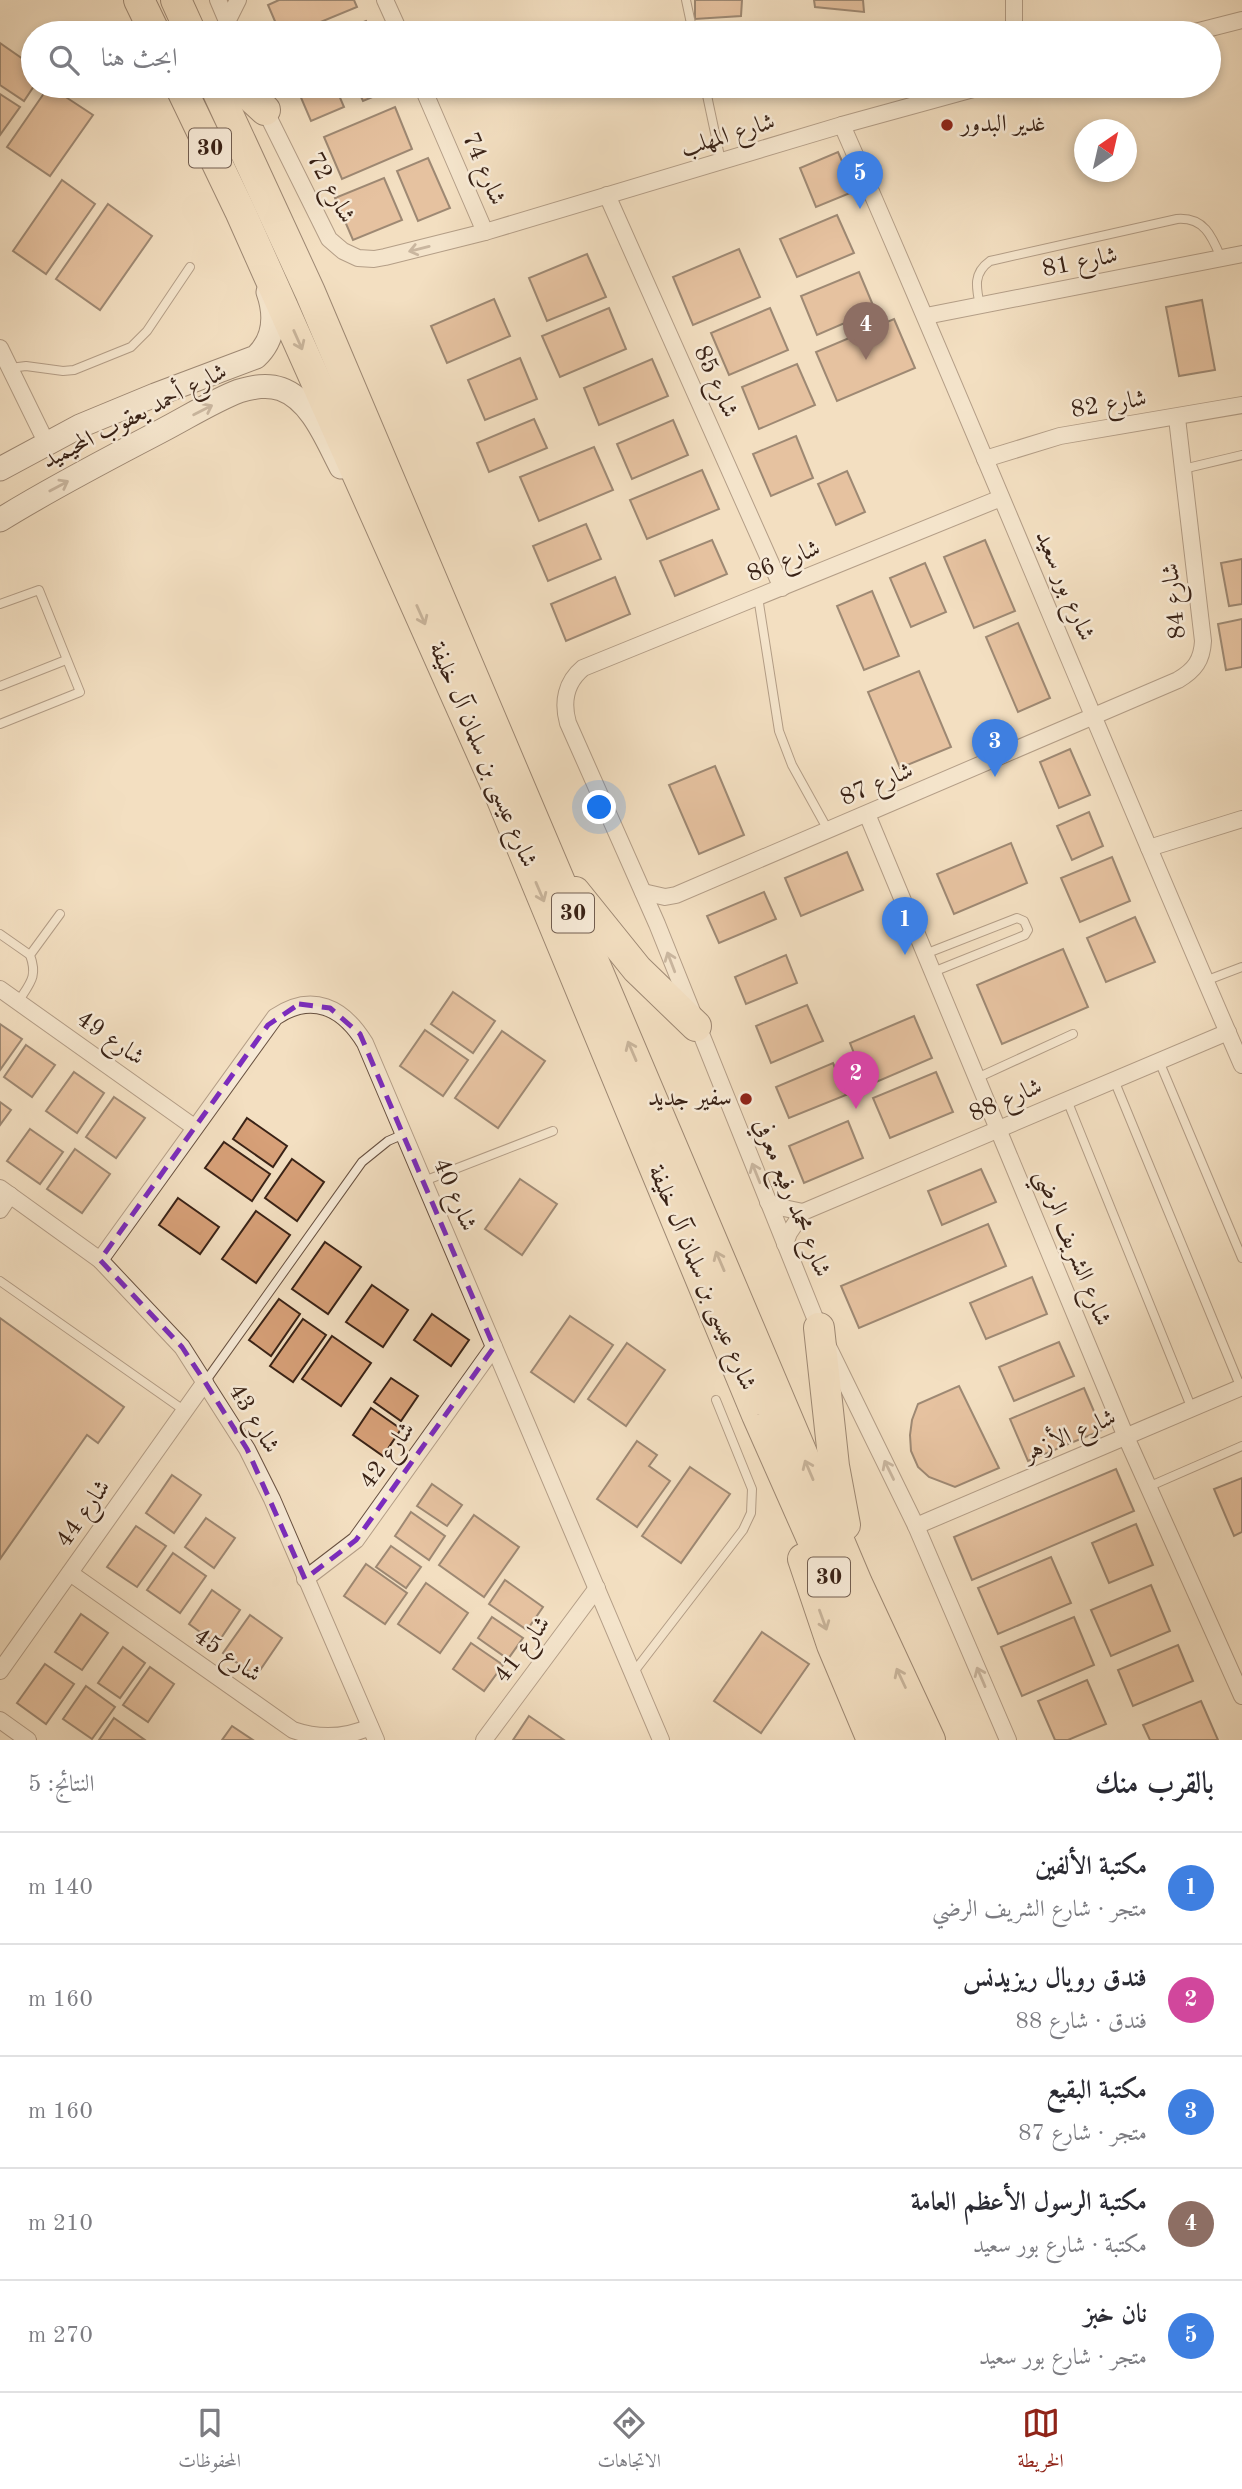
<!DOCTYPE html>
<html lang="ar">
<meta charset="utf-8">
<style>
body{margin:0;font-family:"Old Standard TT",Amiri,serif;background:#f7f7f7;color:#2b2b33;direction:rtl}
.compass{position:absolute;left:1074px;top:119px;width:63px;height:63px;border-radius:50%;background:#fff;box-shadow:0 4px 10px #0003;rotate:34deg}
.you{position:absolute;left:600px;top:808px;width:24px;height:24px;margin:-18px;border:5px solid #fff;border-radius:50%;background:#1a73e8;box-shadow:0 0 0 10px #1a73e833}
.badge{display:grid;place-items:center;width:46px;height:46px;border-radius:50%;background:#8f2418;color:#fff;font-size:23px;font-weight:700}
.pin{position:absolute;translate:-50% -58px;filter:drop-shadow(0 2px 4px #0008)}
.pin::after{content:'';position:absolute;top:37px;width:24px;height:21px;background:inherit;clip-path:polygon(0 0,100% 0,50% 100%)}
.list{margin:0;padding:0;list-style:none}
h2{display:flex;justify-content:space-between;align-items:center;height:91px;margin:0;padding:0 28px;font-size:30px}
h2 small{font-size:23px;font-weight:400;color:#7c7c81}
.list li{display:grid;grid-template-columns:46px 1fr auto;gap:21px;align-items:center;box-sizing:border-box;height:112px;padding:0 28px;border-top:2px solid #e1e1e2}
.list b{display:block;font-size:26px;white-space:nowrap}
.list p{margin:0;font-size:23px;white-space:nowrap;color:#7c7c81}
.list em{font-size:23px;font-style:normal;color:#7c7c81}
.icon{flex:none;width:38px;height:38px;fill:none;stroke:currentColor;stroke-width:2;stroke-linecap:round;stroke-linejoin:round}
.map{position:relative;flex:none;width:1242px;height:1740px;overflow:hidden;direction:ltr}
.search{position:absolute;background:#fff;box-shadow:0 4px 10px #0003;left:21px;right:21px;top:21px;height:77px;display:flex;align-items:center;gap:18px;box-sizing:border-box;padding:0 24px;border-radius:38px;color:#7c7c81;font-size:26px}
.sheet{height:651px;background:#fff}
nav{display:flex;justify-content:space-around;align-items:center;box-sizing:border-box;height:98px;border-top:2px solid #e1e1e2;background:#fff;font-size:19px;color:#7c7c81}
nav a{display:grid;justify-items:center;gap:4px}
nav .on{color:#8f2418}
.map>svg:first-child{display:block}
</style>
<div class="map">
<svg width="1242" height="1740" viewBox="0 0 1242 1740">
<rect width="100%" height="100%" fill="#f3dfc1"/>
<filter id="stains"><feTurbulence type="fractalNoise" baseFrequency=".00286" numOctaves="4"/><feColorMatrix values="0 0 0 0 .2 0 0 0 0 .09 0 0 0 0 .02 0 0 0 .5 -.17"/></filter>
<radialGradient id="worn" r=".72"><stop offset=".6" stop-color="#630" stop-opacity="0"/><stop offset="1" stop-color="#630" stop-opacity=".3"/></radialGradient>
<!-- building -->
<g fill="#d7a078" stroke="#392216" stroke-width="2">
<polygon points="279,0 354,0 357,7 294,33 280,33 268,5"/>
<polygon points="695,0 742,0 741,16 695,19"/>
<polygon points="814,0 863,0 864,12 815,7"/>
<polygon points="366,21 371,33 335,33"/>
<polygon points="0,43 33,66 34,86 24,101 0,85"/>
<polygon points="49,86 93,115 50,176 7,147"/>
<polygon points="296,86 335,86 344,107 311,121"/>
<polygon points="356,86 393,86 394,88 363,101"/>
<polygon points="0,94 20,107 0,135"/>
<polygon points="395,107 412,149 342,179 324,137"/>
<polygon points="838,152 855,191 816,207 800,168"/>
<polygon points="428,158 450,208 418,221 397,171"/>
<polygon points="384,178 402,220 353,240 335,198"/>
<polygon points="62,180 95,204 46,274 13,251"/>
<polygon points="108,204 152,236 100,310 56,279"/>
<polygon points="837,215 854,253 797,277 780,239"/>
<polygon points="739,249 760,297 693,325 673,277"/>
<polygon points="587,254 606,297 547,321 529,278"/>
<polygon points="859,272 875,310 817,335 801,296"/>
<polygon points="494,299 510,336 447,363 431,326"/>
<polygon points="1202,300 1215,370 1179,376 1166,307"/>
<polygon points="609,308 626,349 560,377 542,336"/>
<polygon points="770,308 788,350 729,375 711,333"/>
<polygon points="894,319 915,368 837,401 816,352"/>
<polygon points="520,358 537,399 485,420 468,380"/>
<polygon points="652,359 668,396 599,425 584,388"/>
<polygon points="797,364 815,405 759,429 742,387"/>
<polygon points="534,419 547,448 489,472 477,443"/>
<polygon points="673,420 688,455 632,479 617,444"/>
<polygon points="796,436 813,478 771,496 753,454"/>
<polygon points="594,447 613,490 539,521 520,477"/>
<polygon points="702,470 719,509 647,539 630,500"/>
<polygon points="847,471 865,512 836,525 818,484"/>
<polygon points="586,524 601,559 548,581 533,546"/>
<polygon points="712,540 727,574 675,596 660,561"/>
<polygon points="985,540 1015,611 974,628 944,557"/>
<polygon points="1242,559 1242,604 1229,606 1221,563"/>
<polygon points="925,563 946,612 911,627 890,578"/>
<polygon points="615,577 630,614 566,641 551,604"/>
<polygon points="872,591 899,656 864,670 837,606"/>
<polygon points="1242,619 1242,667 1226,670 1218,624"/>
<polygon points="1018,623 1050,698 1018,712 986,637"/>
<polygon points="919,671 951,747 900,768 868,692"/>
<polygon points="1070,749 1090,795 1059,808 1040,762"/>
<polygon points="715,766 744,835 699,854 669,785"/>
<polygon points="1089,812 1103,846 1072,860 1057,826"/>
<polygon points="1011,843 1027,883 954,914 937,874"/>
<polygon points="847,852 863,890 801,916 785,878"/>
<polygon points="1112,857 1130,901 1080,922 1061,878"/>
<polygon points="764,892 776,919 719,943 707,916"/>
<polygon points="1135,917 1155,962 1106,982 1087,938"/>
<polygon points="1063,949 1088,1007 1002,1044 977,985"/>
<polygon points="786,955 797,983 746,1004 735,977"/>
<polygon points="453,992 495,1021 473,1053 431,1024"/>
<polygon points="807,1005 823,1041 771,1063 756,1026"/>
<polygon points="914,1016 932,1058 867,1086 850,1043"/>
<polygon points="0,1024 22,1039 0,1070"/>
<polygon points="425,1030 468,1060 443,1096 400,1066"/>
<polygon points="502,1031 545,1061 498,1128 455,1098"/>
<polygon points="26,1045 55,1065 32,1097 4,1077"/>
<polygon points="833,1063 846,1095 789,1118 776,1087"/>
<polygon points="74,1072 104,1093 77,1133 46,1111"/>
<polygon points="936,1072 953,1112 890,1138 873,1098"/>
<polygon points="114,1097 145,1118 116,1158 86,1137"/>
<polygon points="0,1102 11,1110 0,1125"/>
<polygon points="247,1118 287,1146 273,1167 233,1139"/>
<polygon points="848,1121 863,1158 804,1183 789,1146"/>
<polygon points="30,1129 63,1152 40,1184 7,1161"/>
<polygon points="224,1142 270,1174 252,1201 205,1168"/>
<polygon points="75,1149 110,1174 82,1213 47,1189"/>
<polygon points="292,1159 324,1182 297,1221 265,1198"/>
<polygon points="981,1169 996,1202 942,1225 928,1191"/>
<polygon points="520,1179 557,1204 522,1255 485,1229"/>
<polygon points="178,1198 219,1227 200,1254 159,1225"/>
<polygon points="256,1211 290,1235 256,1283 222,1259"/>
<polygon points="988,1224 1006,1266 859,1328 841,1286"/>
<polygon points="325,1242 361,1267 328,1314 292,1289"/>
<polygon points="1032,1277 1047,1314 986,1339 970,1303"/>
<polygon points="372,1285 408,1310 383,1347 346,1322"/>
<polygon points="279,1299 300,1314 271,1356 249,1340"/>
<polygon points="432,1314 469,1340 451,1366 414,1340"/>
<polygon points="570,1316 613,1345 574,1402 531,1372"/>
<polygon points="0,1318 124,1407 98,1443 87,1435 0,1559"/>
<polygon points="303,1319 326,1335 293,1382 270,1366"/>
<polygon points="332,1336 371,1363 341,1406 302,1379"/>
<polygon points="1059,1342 1074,1376 1014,1401 999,1367"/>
<polygon points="627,1343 665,1370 626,1426 588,1399"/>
<polygon points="391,1378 418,1396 401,1421 374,1402"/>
<polygon points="959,1386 999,1468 955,1487 929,1477 918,1467 911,1451 910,1435 912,1420 918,1404"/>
<polygon points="1084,1388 1102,1430 1028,1461 1010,1419"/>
<polygon points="371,1408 401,1429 383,1456 353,1435"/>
<polygon points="637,1441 657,1455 649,1466 670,1481 637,1527 597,1499"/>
<polygon points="690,1467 730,1494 681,1563 642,1536"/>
<polygon points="1116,1469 1134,1511 972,1580 954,1537"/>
<polygon points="172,1475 201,1495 174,1533 146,1513"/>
<polygon points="1242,1478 1242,1532 1234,1536 1214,1489"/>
<polygon points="432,1484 462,1505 447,1526 417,1506"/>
<polygon points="411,1512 445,1536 429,1560 395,1536"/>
<polygon points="474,1515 519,1547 484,1597 439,1565"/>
<polygon points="206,1518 235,1538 214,1568 185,1547"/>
<polygon points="1136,1524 1153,1565 1109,1583 1092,1543"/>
<polygon points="136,1526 166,1546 137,1587 107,1567"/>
<polygon points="391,1546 421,1567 406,1588 376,1567"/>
<polygon points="173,1553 206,1576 180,1613 147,1590"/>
<polygon points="1051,1557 1071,1603 998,1634 978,1588"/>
<polygon points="366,1564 407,1593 385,1624 344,1596"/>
<polygon points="505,1580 543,1607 527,1630 489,1604"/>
<polygon points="426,1583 468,1613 440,1653 398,1624"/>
<polygon points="1151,1585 1170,1631 1111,1656 1091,1610"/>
<polygon points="212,1590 240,1610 217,1644 189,1624"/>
<polygon points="81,1614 108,1633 82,1670 55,1652"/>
<polygon points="250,1615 282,1638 256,1676 223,1653"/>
<polygon points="492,1617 523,1638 508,1659 478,1638"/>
<polygon points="1074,1617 1094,1665 1022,1696 1001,1647"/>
<polygon points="762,1632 809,1664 761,1733 714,1701"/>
<polygon points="471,1643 503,1665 484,1691 453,1669"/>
<polygon points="1178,1645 1193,1681 1133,1706 1118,1670"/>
<polygon points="123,1647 145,1663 120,1698 98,1683"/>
<polygon points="45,1664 74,1684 46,1724 17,1703"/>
<polygon points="150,1667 174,1684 148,1722 123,1705"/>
<polygon points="1087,1680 1106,1724 1068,1740 1055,1740 1038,1701"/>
<polygon points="86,1686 115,1707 92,1739 63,1719"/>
<polygon points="1201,1701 1218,1740 1150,1740 1143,1725"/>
<polygon points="529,1716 564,1740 513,1740"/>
<polygon points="114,1718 145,1740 99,1740"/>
<polygon points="232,1726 253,1740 222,1740"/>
</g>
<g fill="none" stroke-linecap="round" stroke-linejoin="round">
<defs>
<g id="lane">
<polyline points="686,0 693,33"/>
<polyline points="705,86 721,161"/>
<path d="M980 306C976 287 973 273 990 261L1177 219C1204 217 1212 236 1221 258"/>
<polyline points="10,368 26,366 63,371 74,370 131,347 147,331 190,267"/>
<polyline points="1183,469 1242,455"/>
<polyline points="758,597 779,731 792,765 828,830"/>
<polyline points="0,604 39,590 80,692 0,724"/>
<polyline points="0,686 66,660"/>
<polyline points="0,934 30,955"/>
<polyline points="925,954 1017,918 1024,921 1028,930 1025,935 933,972"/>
<polyline points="1205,981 1242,967"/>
<path d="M18 1002C30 983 38 977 30 955L60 914"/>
<polyline points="1159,1061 1242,1258"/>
<polyline points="977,1078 1073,1034"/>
<polyline points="1114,1080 1241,1388"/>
<polyline points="1067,1100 1192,1409"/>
<polyline points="424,1181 553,1131"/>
<polyline points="0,1281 185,1411"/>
<polyline points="205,1382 362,1162 388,1141 404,1134"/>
<polyline points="1148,1487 1242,1446"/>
<polyline points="633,1673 743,1530 751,1513 752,1489 716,1400"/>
</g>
<g id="street">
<polyline points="218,0 232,33"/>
<polyline points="385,0 400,33"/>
<polyline points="1014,0 1014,33"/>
<polyline points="227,22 238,0"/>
<polyline points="1191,33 1242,20"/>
<polyline points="422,86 485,232"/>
<polyline points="263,106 329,239 343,251 358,258 374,259 385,257 485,232 842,125 984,86"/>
<path d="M842 125C979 437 1106 753 1242 1065"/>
<polyline points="607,195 782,588"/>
<polyline points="926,316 1242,254"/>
<polyline points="0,348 47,444"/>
<polyline points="985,459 1060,436 1242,405"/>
<path d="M1001 498 583 668C566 682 562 702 568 723L657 924 819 1328 916 1526 1008 1740"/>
<polyline points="867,814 1126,1437 1242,1696"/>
<polyline points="1149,848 1242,819"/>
<path d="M643 892 665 897 676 895 1178 680C1195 670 1202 660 1203 641L1177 418"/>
<polyline points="0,989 194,1127"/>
<polyline points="0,1188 100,1260 182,1347 247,1449 272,1499 376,1740"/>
<polyline points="768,1202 779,1207 803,1212"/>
<polyline points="0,1210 10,1195"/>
<polyline points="785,1244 789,1233 803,1212 1228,1032"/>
<path d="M100 1260 275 1017C312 992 343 1007 365 1043L661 1740"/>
<polyline points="916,1526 1242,1387"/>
<path d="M70 1573 293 1730C319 1739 345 1738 370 1727"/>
<polyline points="305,1579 356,1540 494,1347"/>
<polyline points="0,1671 205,1382"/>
<polyline points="0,1720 28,1740"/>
<polyline points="484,1740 597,1588"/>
</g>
<g id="secondary">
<path d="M0 469 80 426 155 395 256 357C275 339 276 315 268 292"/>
<path d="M0 520C53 487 108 459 163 430 188 417 213 401 239 391 253 387 267 384 281 389 312 400 327 441 341 467"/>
</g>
<g id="highway">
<polyline points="139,0 155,33"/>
<polyline points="176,0 191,33"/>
<polyline points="180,86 240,211 496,785 757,1415 901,1740"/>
<polyline points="215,86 310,292 857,1583 930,1740"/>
<polyline points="239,86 265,110"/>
<polyline points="575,892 637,969 696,1026"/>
<polyline points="819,1328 834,1466 845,1525"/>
<polyline points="803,1559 832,1645 872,1740"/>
</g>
</defs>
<!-- lane casing -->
<use href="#lane" stroke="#685141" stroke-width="10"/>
<!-- street casing -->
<use href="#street" stroke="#685141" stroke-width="18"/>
<!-- secondary casing -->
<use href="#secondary" stroke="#392216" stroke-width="25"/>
<!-- highway casing -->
<use href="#highway" stroke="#392216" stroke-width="32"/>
<!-- lane -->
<use href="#lane" stroke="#f7ead7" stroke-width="8"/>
<!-- street -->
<use href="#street" stroke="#f7ead7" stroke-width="16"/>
<!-- secondary -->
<use href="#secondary" stroke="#f7ead7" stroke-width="23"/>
<!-- highway -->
<use href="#highway" stroke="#f3dfc1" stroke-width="30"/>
</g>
<!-- one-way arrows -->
<defs><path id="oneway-shaft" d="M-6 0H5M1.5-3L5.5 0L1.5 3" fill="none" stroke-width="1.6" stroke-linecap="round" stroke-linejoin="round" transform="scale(1.75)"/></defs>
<g stroke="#988676">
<use href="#oneway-shaft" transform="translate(419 249) rotate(166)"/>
<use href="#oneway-shaft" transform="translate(203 410) rotate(-27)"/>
<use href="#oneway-shaft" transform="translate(59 486) rotate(-28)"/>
<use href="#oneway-shaft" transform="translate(671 962) rotate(-111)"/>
<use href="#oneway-shaft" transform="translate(756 1173) rotate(-112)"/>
<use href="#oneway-shaft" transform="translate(889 1470) rotate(-116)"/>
<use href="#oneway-shaft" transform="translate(981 1677) rotate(-113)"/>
</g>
<g stroke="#96806c">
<use href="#oneway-shaft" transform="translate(298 340) rotate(66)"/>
<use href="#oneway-shaft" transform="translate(421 615) rotate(66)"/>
<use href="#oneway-shaft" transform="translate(540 892) rotate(67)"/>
<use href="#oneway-shaft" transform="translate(632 1051) rotate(-113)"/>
<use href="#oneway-shaft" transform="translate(720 1261) rotate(-113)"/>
<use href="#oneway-shaft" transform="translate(809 1470) rotate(-113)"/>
<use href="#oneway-shaft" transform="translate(823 1620) rotate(70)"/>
<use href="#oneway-shaft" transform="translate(901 1678) rotate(-115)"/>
</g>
<!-- marked area -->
<path d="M0 0H1242V1740H0ZM299 1004 330 1008 360 1034 494 1347 356 1540 305 1579 247 1449 205 1382 182 1347 100 1260 268 1025Z" fill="#f3dfc1" fill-opacity=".55" fill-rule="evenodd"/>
<path fill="none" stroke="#7b2cbf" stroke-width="5" stroke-dasharray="14 9" stroke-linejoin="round" d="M299 1004 330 1008 360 1034 494 1347 356 1540 305 1579 247 1449 205 1382 182 1347 100 1260 268 1025Z"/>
<!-- markers -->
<g fill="#8f2418" stroke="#f7ead7" stroke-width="2.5">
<circle cx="947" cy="125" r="7"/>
<circle cx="746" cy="1099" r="7"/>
</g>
<g text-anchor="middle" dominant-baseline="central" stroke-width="5" stroke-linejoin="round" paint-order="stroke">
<!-- shield labels -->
<g fill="#f7ead7" stroke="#725e50" stroke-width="2">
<rect x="189" y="128.5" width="42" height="39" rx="5"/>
<rect x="552" y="893.5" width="42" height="39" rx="5"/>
<rect x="808" y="1557.5" width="42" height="39" rx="5"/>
</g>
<g font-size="23" font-weight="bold" fill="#392216">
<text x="210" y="148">30</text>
<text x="573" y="913">30</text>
<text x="829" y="1577">30</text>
</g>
<!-- poi labels -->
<g font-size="24" fill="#392216" stroke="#f7ead7" text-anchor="start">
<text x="961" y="125">غدير البدور</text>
<text x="732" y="1099" text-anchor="end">سفير جديد</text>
</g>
<!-- street labels -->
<g font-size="24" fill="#392216" stroke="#f7ead7">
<text transform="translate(728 136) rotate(-17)">شارع المهلب</text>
<text transform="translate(483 169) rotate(67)">شارع 74</text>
<text transform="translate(330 188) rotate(62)">شارع 72</text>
<text transform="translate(1080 263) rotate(-11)">شارع 81</text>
<text transform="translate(715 382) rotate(66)">شارع 85</text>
<text transform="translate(1109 405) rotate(-9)">شارع 82</text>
<text transform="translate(135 417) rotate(-27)">شارع أحمد يعقوب المحيميد</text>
<text transform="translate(784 562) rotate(-22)">شارع 86</text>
<text transform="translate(1064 586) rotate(67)">شارع بور سعيد</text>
<text transform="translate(1175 601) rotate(-96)">شارع 84</text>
<text transform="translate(482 755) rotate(67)">شارع عيسى بن سلمان آل خليفة</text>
<text transform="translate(877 785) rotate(-23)">شارع 87</text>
<text transform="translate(110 1039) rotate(35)">شارع 49</text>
<text transform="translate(1006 1101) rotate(-23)">شارع 88</text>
<text transform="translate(454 1195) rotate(67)">شارع 40</text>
<text transform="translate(791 1198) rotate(68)">شارع محمد رفيع معرفي</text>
<text transform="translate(1072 1248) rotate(68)">شارع الشريف الرضي</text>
<text transform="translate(701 1278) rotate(67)">شارع عيسى بن سلمان آل خليفة</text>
<text transform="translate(253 1419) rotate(59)">شارع 43</text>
<text transform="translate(1070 1436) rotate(-23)">شارع الأزهر</text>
<text transform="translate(388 1456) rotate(-54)">شارع 42</text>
<text transform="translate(84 1514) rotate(-55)">شارع 44</text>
<text transform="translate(523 1650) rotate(-53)">شارع 41</text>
<text transform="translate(227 1656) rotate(35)">شارع 45</text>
</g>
</g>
<rect width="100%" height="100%" filter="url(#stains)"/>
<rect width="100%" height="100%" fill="url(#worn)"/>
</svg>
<svg class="compass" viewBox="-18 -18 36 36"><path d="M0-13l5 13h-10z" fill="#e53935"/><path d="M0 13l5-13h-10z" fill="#7c7c81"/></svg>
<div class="you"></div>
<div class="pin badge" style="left:905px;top:955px;background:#3f7fe0">1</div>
<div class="pin badge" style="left:856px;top:1109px;background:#d1479c">2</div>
<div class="pin badge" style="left:995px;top:777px;background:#3f7fe0">3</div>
<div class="pin badge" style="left:866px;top:360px;background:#8d6e63">4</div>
<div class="pin badge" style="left:860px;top:209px;background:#3f7fe0">5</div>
<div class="search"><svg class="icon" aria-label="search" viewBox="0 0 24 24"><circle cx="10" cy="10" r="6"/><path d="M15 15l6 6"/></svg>ابحث هنا</div>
</div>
<section class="sheet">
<h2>بالقرب منك<small>النتائج: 5</small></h2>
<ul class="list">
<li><span class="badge" style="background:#3f7fe0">1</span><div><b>مكتبة الألفين</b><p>متجر · شارع الشريف الرضي</p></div><em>140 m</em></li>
<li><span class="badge" style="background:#d1479c">2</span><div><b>فندق رويال ريزيدنس</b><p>فندق · شارع 88</p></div><em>160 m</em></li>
<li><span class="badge" style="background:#3f7fe0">3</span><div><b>مكتبة البقيع</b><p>متجر · شارع 87</p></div><em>160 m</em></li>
<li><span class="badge" style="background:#8d6e63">4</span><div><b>مكتبة الرسول الأعظم العامة</b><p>مكتبة · شارع بور سعيد</p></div><em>210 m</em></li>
<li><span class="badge" style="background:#3f7fe0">5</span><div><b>نان خبز</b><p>متجر · شارع بور سعيد</p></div><em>270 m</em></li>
</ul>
</section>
<nav>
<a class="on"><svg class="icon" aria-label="map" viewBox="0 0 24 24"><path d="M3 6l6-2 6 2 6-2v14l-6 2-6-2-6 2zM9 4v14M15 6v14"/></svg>الخريطة</a>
<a><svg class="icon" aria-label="directions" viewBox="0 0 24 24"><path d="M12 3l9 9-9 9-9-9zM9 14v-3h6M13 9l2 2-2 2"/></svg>الاتجاهات</a>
<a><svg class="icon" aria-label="saved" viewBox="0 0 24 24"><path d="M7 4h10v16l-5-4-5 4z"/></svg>المحفوظات</a>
</nav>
